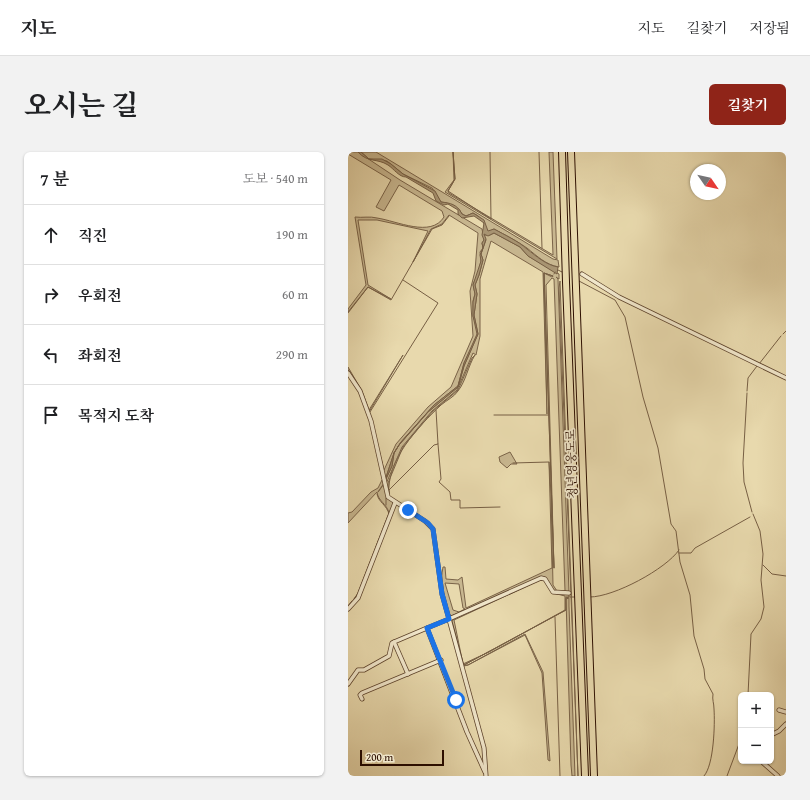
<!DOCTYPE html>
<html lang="ko">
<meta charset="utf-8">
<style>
body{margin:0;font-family:"Gentium Book Plus","Noto Serif KR",serif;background:#f2f2f2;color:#202124}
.controls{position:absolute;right:12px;bottom:12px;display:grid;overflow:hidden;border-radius:6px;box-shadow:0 1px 3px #0004}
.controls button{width:36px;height:36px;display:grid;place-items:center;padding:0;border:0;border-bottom:1px solid #e0e0e0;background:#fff;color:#202124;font:20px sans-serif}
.compass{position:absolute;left:342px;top:12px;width:36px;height:36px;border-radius:50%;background:#fff;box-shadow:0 1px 3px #0004;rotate:124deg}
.scale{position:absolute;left:12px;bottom:10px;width:84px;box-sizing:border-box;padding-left:4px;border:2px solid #2d0f00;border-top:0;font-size:11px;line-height:14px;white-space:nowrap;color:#2d0f00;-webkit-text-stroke:3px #f0e6ca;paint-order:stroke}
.stop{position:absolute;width:12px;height:12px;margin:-9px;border:3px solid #1a73e8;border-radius:50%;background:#fff}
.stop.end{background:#1a73e8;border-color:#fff;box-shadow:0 1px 4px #0008}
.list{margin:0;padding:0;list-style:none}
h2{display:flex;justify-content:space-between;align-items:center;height:52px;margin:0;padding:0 16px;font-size:17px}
h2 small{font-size:13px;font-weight:400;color:#757577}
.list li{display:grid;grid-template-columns:26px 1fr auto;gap:12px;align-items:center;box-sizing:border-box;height:60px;padding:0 16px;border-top:1px solid #e0e0e0}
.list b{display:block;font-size:15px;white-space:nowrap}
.list em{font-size:13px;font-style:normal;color:#757577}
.icon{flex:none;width:22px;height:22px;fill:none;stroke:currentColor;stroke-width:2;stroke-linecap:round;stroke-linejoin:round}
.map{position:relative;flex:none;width:438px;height:624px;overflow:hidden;border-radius:6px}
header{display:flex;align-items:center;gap:24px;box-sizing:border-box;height:56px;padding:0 20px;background:#fff;border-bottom:1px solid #e0e0e0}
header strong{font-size:19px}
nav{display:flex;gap:22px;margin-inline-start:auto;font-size:14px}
.intro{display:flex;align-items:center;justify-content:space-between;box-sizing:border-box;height:96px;padding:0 24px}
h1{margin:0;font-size:28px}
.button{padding:10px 18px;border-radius:6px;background:#8f2418;color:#fff;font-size:14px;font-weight:700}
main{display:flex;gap:24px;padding:0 24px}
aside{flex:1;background:#fff;border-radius:6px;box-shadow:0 1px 3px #0004}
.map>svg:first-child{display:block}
</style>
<header>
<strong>지도</strong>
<nav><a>지도</a><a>길찾기</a><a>저장됨</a></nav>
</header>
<div class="intro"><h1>오시는 길</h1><a class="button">길찾기</a></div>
<main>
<aside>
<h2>7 분<small>도보 · 540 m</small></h2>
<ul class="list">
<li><svg class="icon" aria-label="ahead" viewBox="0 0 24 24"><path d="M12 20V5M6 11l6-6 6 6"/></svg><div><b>직진</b></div><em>190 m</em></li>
<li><svg class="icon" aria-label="right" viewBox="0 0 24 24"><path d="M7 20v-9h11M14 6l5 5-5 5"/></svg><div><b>우회전</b></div><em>60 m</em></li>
<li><svg class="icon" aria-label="left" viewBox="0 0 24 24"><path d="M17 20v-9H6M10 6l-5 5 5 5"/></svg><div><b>좌회전</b></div><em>290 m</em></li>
<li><svg class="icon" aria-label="arrive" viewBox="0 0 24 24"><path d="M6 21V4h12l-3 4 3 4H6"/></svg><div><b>목적지 도착</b></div></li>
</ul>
</aside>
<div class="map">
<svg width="438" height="624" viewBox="0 0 438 624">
<rect width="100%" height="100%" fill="#e8d9ad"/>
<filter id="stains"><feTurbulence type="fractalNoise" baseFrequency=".005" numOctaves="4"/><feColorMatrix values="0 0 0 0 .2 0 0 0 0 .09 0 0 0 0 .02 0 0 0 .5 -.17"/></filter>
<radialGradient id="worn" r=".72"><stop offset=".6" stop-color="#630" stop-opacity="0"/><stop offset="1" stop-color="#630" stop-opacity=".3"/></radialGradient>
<!-- green -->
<g fill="#c8b790" stroke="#7a6348" fill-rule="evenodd">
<path d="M0 0H10L52 28 134 77 136 88 134 91 135 96 132 100 133 109 130 122 125 132 127 142 125 149V164L130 179 128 187 116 211 110 234 86 253 53 290 46 301 37 328 24 269 7 230 0 219V215L14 239 21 258 55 203 21 260 36 318 48 292 80 255 103 235 125 184 122 139 127 119 130 81 101 63 94 72 83 77 65 110 80 79 29 68H10L20 133 43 147 20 135 0 160V157L18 133 7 65C14 66 22 64 29 66 49 69 83 86 96 65L94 59 51 33 36 59 28 55 43 28 0 2Z"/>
<path d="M13 0H28L205 107 210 108 211 115C198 113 189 104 179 96 169 89 157 83 146 77L140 80C134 70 137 67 125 61L118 64 114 62 111 57 99 51 93 50 84 36 55 22 39 9 21 7Z"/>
<polygon points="105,0 107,27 100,39 101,41 205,103 201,0 205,0 209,107 97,40 106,28"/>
<path d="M146 81 172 95 180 104 211 122V127L208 125 210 127 221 441 206 439 196 425 103 464C93 452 92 430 95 415H97L98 427 110 428 114 425 118 456 204 416 201 310 203 342 205 433 209 439H217L206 127 204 126 198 133 206 416 196 121 204 125 205 124 196 121 199 262 195 120 143 89 132 127V184L128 203 125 201 109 238 84 259 54 295 38 332 37 329 44 314 46 301 51 293 80 260 110 235 116 214 130 182 126 163 129 142 127 133 131 123 135 108 133 102 138 88 135 83H142ZM97 431 111 432 115 456 117 457 111 460 105 458Z"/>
<polygon points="212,129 230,624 211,136"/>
<path d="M127 203C120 214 118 229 110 239 106 245 99 248 93 253 70 275 38 308 41 343L40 331 55 295 85 259 110 238 124 206Z"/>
<polygon points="162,300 169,312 163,312 159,316 152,310 151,305"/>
<path d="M34 328 36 331 30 340 36 332 39 345 46 352 13 437 8 448 6 447 10 441 41 361C39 352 30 349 29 340L0 371V361L4 360 23 340 30 336Z"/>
<path d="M192 427 198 429 207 441 221 442V445L218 446V458L116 513H120L177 482 195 520 202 609 200 608 194 521 177 483 120 513 116 514 104 469 107 465ZM192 428 197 429 205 441 217 444V458L141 500 115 512 106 468Z"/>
<polygon points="221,446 221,454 227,624 224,624 223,613 218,447"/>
</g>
<!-- water -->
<path fill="#a89472" stroke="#775f44" d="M10 0H13L21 7H34L43 12 55 22 87 39 93 50C102 51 109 52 114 62L118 64 125 61 136 68 140 79 146 77C157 83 170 89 179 97 188 104 198 113 210 115L209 122 180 104 172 95 146 81 140 84 136 82 138 87 133 102 135 108 131 123 127 133 129 142 126 163 130 182 116 214 110 235 80 260 51 293 46 301 44 314 37 329 46 301 53 290 86 253 110 234 116 211 129 182 125 164V150L127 142 125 133 133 109 132 103 135 96 134 91 136 88 134 83 136 71 126 64 114 66 110 62V58L100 52 96 53 88 49 85 41 58 25C51 25 46 17 40 13 29 6 20 11 10 0Z"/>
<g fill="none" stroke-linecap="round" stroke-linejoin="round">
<!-- stream -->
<g stroke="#775f44" stroke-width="1">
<polyline points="105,0 107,27 100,39 143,67 142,0"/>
<polyline points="191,0 194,96"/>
<polyline points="210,118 216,121"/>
<polyline points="206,122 207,120"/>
<polyline points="205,124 196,121 206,416"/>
<path d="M231 129 267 148 277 165 295 245 310 296 323 372 328 379 332 410 342 443 346 484 356 517 357 527 365 542C364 548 366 551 366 557 367 572 366 613 356 624"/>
<polyline points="0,161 20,135 43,148 84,77 94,73 101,64"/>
<polyline points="435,182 438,179"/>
<polyline points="411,212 433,184"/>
<polyline points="399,239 400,226 409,214"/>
<polyline points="399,241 395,311 396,330 404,360"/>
<polyline points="22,260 90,151 55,128"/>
<polyline points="146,263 200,263"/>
<polyline points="90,292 93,327 91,330 102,340 103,348 112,348 112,356 152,355"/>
<polyline points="165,311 201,310"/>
<polyline points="41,341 41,338 86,293 90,292 88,258"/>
<path d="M29 342C30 350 39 353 41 362"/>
<polyline points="38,353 38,346"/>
<polyline points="28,395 31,387"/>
<polyline points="331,401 343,401 347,396 402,365"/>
<polyline points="415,413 424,422 438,424"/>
<polyline points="11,440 22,411"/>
<path d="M242 445C266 445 318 417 331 398"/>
<polyline points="6,447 9,443"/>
<polyline points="0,454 4,449"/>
<polyline points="207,465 212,624"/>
<polyline points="116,513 218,458 218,445 227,445"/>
<polyline points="400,543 403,482 413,467 416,455 413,428 415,402 412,379 405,362"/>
<polyline points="392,590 393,586"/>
<polyline points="379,624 391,592"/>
</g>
<defs>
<g id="street">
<polyline points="234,122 271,145 438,226"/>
<polyline points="0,221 12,239 23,269 40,345 77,369 85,377 94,442 101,467 79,476 119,580 137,620"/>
<polyline points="0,457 10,446 47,351"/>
<polyline points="60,522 46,490 79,476"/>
<polyline points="0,532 10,518 16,518 41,504 44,491 46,490"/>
<polyline points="14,547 12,543 14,541 93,508"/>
<polyline points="431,558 438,560"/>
<polyline points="423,583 431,579 438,572"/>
<polyline points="413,609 430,624"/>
<polyline points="138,624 136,596 101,467 193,426 197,427 205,440 221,441"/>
</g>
<g id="highway">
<polyline points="214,0 218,130 237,624"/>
<polyline points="223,0 246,624"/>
</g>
</defs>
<!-- street casing -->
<use href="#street" stroke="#5c422b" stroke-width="5"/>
<!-- highway casing -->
<use href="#highway" stroke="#2d0f00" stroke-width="8"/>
<!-- street -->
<use href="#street" stroke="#f0e6ca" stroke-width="3.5"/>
<!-- highway -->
<use href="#highway" stroke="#e8d9ad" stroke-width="6"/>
</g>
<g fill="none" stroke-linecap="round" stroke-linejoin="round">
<!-- route -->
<polyline stroke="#1a73e8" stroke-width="5" points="60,358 80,371 85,377 94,442 101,467 79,476 108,548"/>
</g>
<g text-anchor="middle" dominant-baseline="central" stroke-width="3.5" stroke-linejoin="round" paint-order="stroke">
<!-- street labels -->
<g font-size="12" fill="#2d0f00" stroke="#f0e6ca">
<text transform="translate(223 312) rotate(-92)">청년영웅도로</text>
</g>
</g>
<rect width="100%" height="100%" filter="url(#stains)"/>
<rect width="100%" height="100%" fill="url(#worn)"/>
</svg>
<div class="controls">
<button>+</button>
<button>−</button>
</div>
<svg class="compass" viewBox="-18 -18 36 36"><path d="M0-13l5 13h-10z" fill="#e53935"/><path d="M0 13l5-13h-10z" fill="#757577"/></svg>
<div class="scale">200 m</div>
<div class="stop" style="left:108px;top:548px"></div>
<div class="stop end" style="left:60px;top:358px"></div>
</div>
</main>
